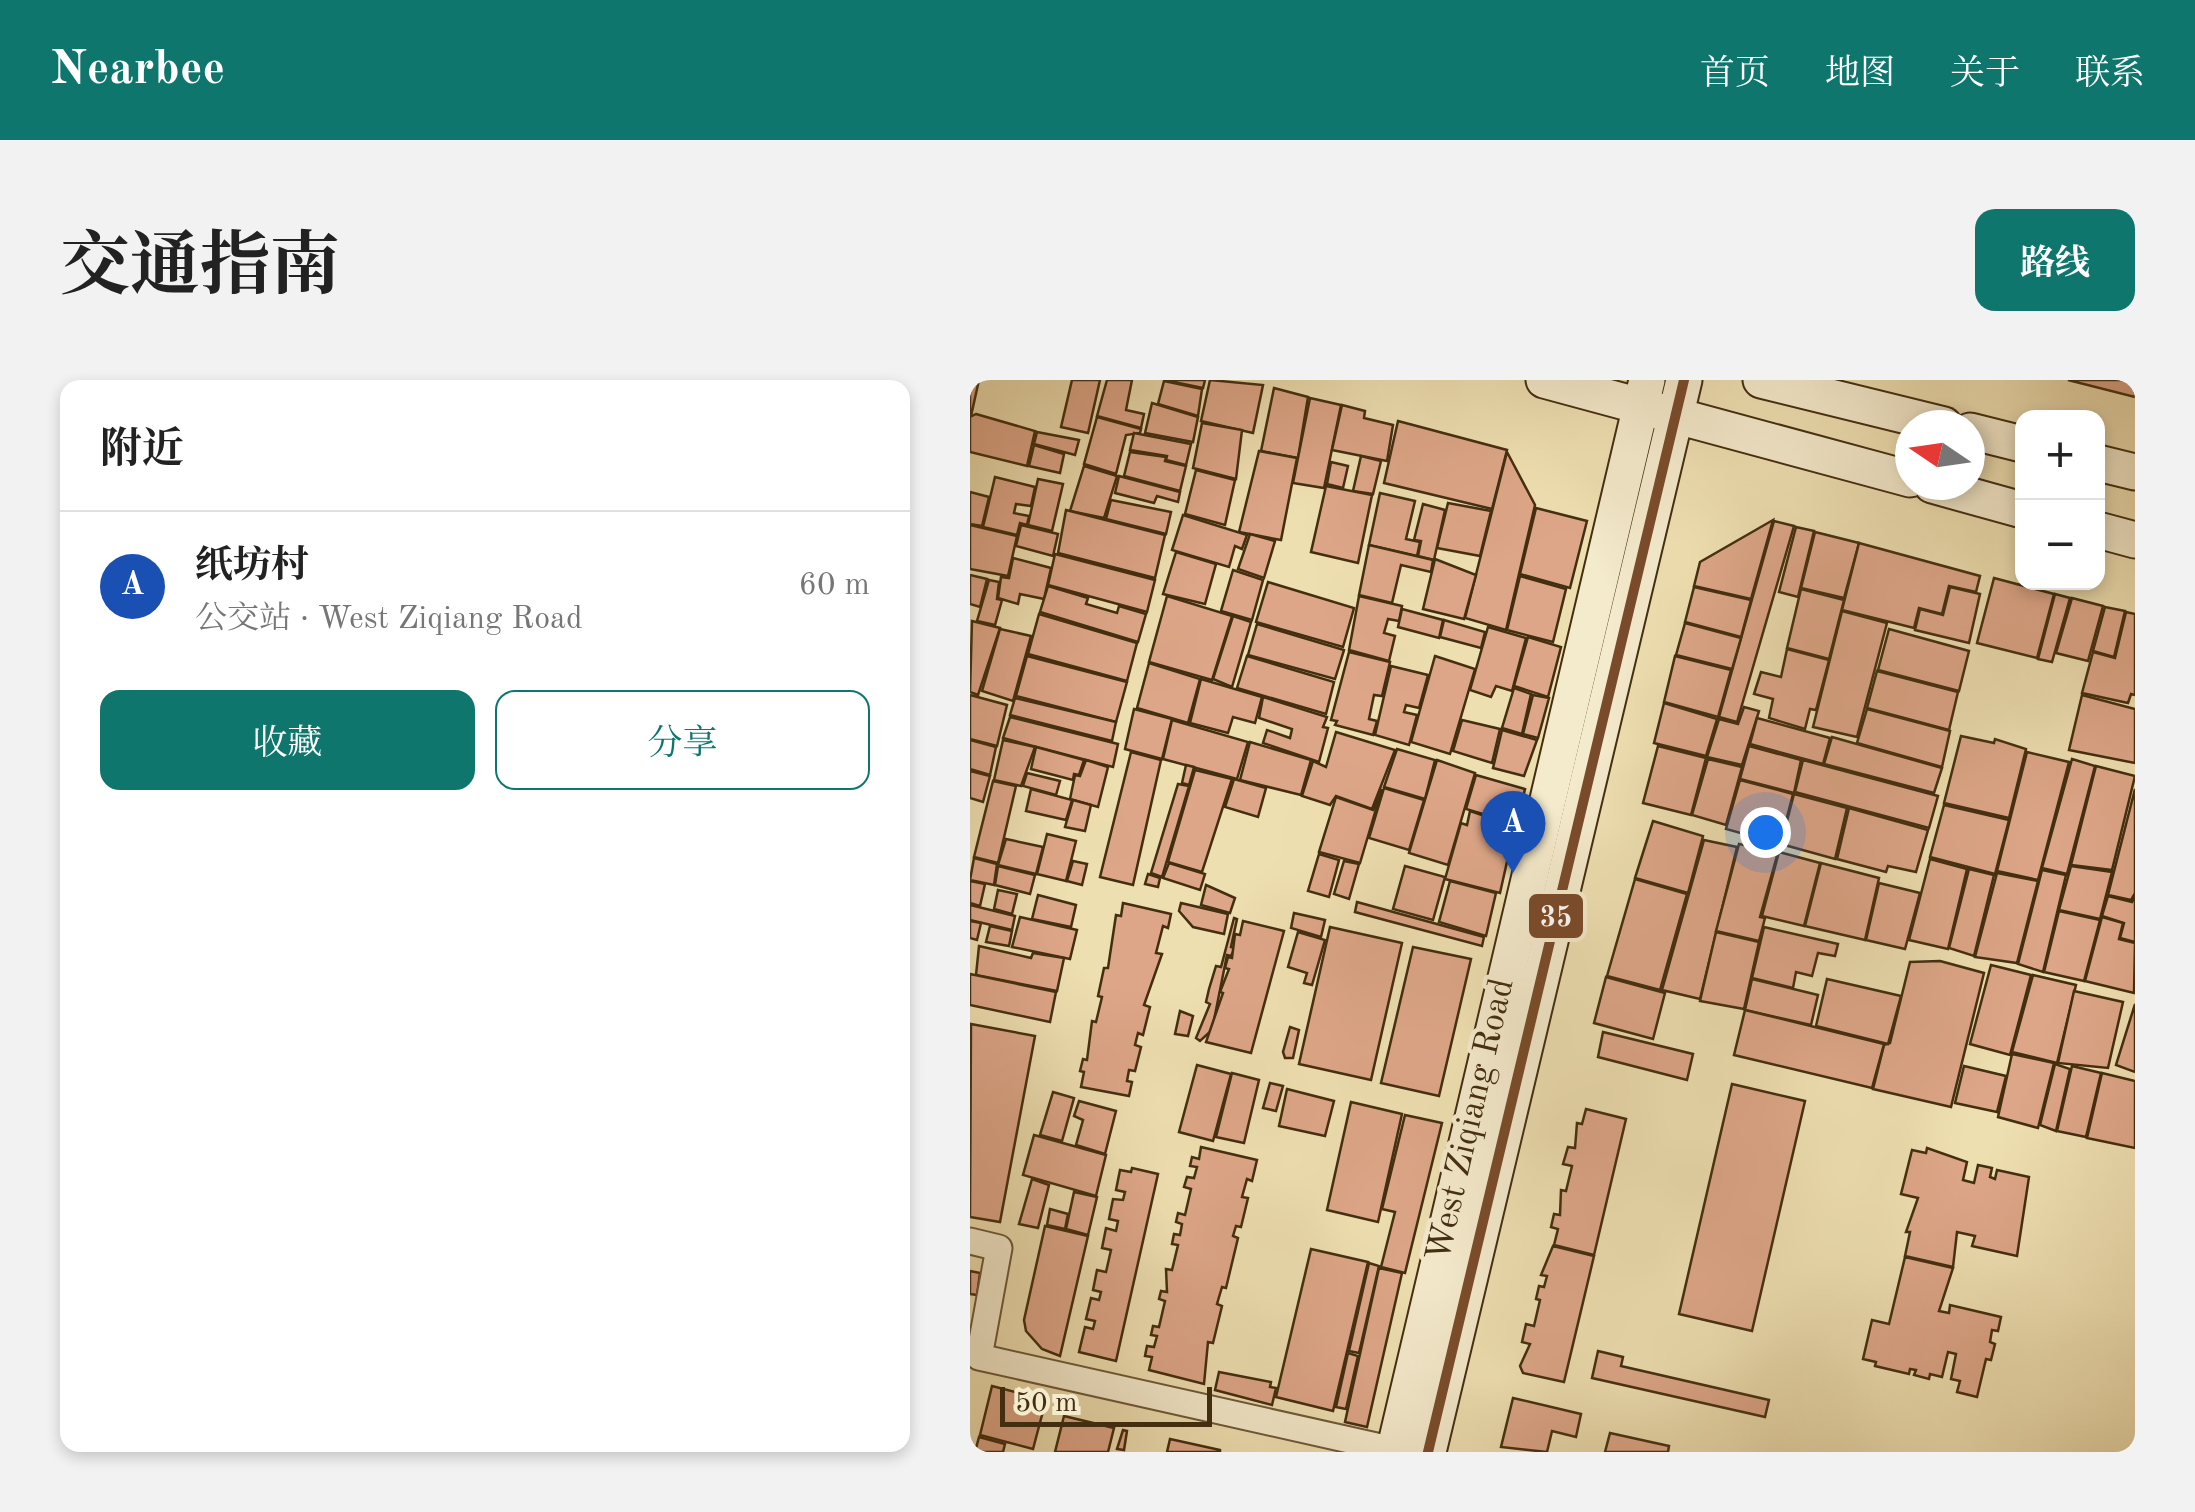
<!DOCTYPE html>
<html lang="zh">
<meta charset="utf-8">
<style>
body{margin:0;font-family:"Old Standard TT","Noto Serif SC",serif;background:#f2f2f2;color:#222}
.controls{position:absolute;right:30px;top:30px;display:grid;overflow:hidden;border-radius:20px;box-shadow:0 5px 15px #0003}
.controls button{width:90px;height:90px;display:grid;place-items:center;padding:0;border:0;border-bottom:2px solid #e0e0e0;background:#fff;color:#222;font:50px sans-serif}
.compass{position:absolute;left:925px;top:30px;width:90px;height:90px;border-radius:50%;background:#fff;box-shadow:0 5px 15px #0003;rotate:283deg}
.scale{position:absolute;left:30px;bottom:25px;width:212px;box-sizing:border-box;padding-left:10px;border:5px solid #432e10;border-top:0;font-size:28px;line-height:35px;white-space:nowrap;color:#432e10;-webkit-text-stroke:8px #f4eacc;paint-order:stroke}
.you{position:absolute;left:795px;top:452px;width:35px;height:35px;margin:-25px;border:8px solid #fff;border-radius:50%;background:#1a73e8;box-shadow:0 0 0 15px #1a73e833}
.badge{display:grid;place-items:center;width:65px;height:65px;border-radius:50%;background:#0f766e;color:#fff;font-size:32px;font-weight:700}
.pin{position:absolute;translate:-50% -82px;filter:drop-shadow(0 2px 5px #0008)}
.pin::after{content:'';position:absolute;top:52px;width:35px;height:30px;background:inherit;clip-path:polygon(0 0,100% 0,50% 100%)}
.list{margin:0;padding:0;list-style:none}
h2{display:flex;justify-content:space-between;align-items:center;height:130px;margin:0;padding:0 40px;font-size:42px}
h2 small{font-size:32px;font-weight:400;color:#767676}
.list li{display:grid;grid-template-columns:65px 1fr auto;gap:30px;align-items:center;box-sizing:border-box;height:150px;padding:0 40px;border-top:2px solid #e0e0e0}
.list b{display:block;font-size:38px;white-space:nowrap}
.list p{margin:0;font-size:32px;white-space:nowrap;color:#767676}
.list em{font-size:32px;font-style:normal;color:#767676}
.actions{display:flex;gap:20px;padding:30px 40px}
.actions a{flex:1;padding:22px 0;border:2px solid #0f766e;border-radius:20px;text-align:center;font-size:35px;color:#0f766e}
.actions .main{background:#0f766e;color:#fff}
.map{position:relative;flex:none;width:1165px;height:1072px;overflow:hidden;border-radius:20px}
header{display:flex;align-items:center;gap:60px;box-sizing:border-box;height:140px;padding:0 50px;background:#0f766e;color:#fff}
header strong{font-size:48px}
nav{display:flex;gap:55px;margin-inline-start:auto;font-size:35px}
.intro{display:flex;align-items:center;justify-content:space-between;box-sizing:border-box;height:240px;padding:0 60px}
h1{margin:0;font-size:70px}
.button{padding:25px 45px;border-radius:20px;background:#0f766e;color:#fff;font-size:35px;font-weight:700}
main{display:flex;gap:60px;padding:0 60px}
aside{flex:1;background:#fff;border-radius:20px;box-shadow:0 5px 15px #0003}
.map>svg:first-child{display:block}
</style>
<header>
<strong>Nearbee</strong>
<nav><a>首页</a><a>地图</a><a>关于</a><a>联系</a></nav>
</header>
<div class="intro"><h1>交通指南</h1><a class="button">路线</a></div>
<main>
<aside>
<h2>附近<small></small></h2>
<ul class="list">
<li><span class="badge" style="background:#1a4fb4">A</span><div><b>纸坊村</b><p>公交站 · West Ziqiang Road</p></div><em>60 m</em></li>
</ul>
<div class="actions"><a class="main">收藏</a><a>分享</a></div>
</aside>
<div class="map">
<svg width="1165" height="1072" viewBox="0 0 1165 1072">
<rect width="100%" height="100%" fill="#eedfb1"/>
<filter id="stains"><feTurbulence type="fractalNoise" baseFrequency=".002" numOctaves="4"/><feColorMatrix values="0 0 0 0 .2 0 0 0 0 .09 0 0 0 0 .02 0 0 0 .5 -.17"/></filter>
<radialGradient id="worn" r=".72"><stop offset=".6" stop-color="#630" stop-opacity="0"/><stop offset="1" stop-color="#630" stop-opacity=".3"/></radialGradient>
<!-- building -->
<g fill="#dda688" stroke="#432e10" stroke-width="2.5">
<polygon points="0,0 9,0 1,36 0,36"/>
<polygon points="102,0 130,0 118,53 91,47"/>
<polygon points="137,0 162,0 156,30 174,34 171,48 127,36"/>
<polygon points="194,0 235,0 233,8"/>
<polygon points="240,0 293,5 283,53 231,41"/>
<polygon points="1098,0 1165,0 1165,17"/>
<polygon points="194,1 232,9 228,36 188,24"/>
<polygon points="304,8 338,17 328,78 291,71"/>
<polygon points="340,18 371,25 354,108 323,103"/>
<polygon points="182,23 228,37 223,62 175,53"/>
<polygon points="372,25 395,31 394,38 423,45 417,81 362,70"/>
<polygon points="6,34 65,51 57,86 0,72 0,37"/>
<polygon points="127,37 171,49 170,53 156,55 146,94 114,84"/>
<polygon points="428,41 537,70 522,129 414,103"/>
<polygon points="232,43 272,50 266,99 223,88"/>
<polygon points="67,52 109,60 105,75 64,64"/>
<polygon points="164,53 221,64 216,85 196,80 197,76 160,70"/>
<polygon points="64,65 94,74 90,93 59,86"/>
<polygon points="289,71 327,78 311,160 269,152"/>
<polygon points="160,72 196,77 195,81 216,86 210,111 154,96"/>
<polygon points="537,72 565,125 536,250 495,238"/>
<polygon points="391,76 411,81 403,114 383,111"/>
<polygon points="361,82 378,86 373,108 357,104"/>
<polygon points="114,86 147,96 134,138 100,131"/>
<polygon points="226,90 265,100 255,145 215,134"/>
<polygon points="149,96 210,112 208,122 187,116 184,123 145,113"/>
<polygon points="25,97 65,107 61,126 46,124 44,133 59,136 57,145 50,143 47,155 13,147"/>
<polygon points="68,99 93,104 82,151 58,145"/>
<polygon points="356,106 402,115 388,183 341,172"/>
<polygon points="0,112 19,117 12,146 0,144"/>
<polygon points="410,113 445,121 436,159 450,162 447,176 399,165"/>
<polygon points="141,120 201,132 196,154 136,139"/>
<polygon points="478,123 521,131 510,176 467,168"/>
<polygon points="453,124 475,130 464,180 448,176 451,161 444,160"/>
<polygon points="566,128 617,141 600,208 550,194"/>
<polygon points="96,130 195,155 185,198 88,173"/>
<polygon points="213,135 277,155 272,169 265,166 259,187 202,170"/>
<polygon points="803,140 781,219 724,206 730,182"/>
<polygon points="804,141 824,146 767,342 749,337"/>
<polygon points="0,145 47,156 38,196 0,189"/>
<polygon points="51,145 88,154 83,176 46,166"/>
<polygon points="826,147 844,151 828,217 809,212"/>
<polygon points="845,152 889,163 874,218 831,208"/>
<polygon points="280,154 305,161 294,198 268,189"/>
<polygon points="889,163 1010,196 1006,212 979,206 972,234 949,228 944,248 872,230"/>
<polygon points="399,165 463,180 461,192 431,185 422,223 389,215"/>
<polygon points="206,172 246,184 235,224 193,214"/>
<polygon points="85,174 185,200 177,232 78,205"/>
<polygon points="43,178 81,188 74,219 50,214 48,224 28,218 31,197 39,198"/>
<polygon points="465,179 506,195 494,239 453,229"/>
<polygon points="263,190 293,200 282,240 251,231"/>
<polygon points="0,195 17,199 10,227 0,224"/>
<polygon points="550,196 596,209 583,262 537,250"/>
<polygon points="1024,198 1084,214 1067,278 1007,263"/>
<polygon points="19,200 29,202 27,219 32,220 25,245 7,241"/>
<polygon points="298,202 384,228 373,267 286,242"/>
<polygon points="78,206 118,218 116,224 147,233 149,226 176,234 168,262 70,232"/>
<polygon points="724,207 781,220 771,257 715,242"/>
<polygon points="980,207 1010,214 999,263 945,250 950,229 973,235"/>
<polygon points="831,209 874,220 859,279 817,268"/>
<polygon points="1085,214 1100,218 1082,282 1068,279"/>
<polygon points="197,216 262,236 242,300 179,282"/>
<polygon points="389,216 432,226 429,241 418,239 414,253 425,256 419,281 379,270"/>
<polygon points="1102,218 1133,226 1118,281 1086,273"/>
<polygon points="1135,227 1155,231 1144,277 1123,271"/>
<polygon points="432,229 473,240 469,258 428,247"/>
<polygon points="872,231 917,243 887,357 843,347"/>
<polygon points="1156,232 1165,234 1165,315 1161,314 1158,323 1112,313 1123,272 1145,278"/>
<polygon points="69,234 167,263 157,301 58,274"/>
<polygon points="263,236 281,242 262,307 243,299"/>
<polygon points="474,240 515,252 511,268 470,257"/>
<polygon points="2,241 30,248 8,315 0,312"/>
<polygon points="715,243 771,258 762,289 706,275"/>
<polygon points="287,244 374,270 365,299 278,275"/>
<polygon points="518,247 556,258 542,311 526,306 521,317 500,310"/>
<polygon points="30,249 61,256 43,321 12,311"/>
<polygon points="919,249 999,271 989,311 908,290"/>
<polygon points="558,257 591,267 578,317 544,306"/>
<polygon points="817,269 859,280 846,330 840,329 835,349 799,338 803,319 784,314 791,292 811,297"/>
<polygon points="379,272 420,282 412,316 404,315 399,339 407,341 403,355 365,345 367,341 361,340"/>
<polygon points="57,276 157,302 146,342 46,316"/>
<polygon points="277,276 364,302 356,334 267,308"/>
<polygon points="465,276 505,289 480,374 441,362"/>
<polygon points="705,276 761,290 748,337 694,322"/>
<polygon points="179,283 230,299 218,343 167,328"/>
<polygon points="421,286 458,295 449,328 436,325 434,332 447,335 439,365 405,355"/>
<polygon points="907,291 988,312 979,350 897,328"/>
<polygon points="231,299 292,317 285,343 263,337 258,353 220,343"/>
<polygon points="544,308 561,314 552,354 532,348"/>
<polygon points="0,315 37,325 27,366 0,359"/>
<polygon points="563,315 579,318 568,358 553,354"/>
<polygon points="1112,315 1165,329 1165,383 1099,370"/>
<polygon points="293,317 357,337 353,347 358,348 349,382 293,363 297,350 320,358 322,349 289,338"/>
<polygon points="45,318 146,342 142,361 40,335"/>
<polygon points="694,323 747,339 736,376 684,363"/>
<polygon points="774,327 789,331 772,385 737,377 749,339 768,344"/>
<polygon points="164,329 202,339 192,379 155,369"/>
<polygon points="897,329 980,351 972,387 887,363"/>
<polygon points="40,337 148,364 143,387 33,358"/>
<polygon points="787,338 860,358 853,384 780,364"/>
<polygon points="202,340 278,362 267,399 193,379"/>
<polygon points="492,340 530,349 522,383 483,371"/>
<polygon points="532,350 567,360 554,396 523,388"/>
<polygon points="366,352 425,370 402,429 366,416 360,425 332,416 343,381 356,387"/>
<polygon points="991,356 1024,363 1025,359 1056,369 1039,438 974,423"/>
<polygon points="862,357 972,388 964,413 854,384"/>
<polygon points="0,360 26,367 20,395 0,389"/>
<polygon points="33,360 65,367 51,406 24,400"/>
<polygon points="280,362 341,380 331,415 270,400"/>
<polygon points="688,366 736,378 721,435 673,423"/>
<polygon points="779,366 831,380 824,413 770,399"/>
<polygon points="66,367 114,380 109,395 104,394 103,400 61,389"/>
<polygon points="427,369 465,380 455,419 414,407"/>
<polygon points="161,372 191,380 163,505 130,497"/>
<polygon points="1057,372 1099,382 1068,500 1027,491"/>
<polygon points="738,379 772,387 756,445 722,435"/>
<polygon points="1102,379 1125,386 1097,494 1072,488"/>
<polygon points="116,380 138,387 128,427 100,419 105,395 110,396"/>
<polygon points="467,380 505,393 478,485 439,473"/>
<polygon points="833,380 968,416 959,448 825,412"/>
<polygon points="216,385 224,387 219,405 212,403"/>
<polygon points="1126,386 1165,396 1142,490 1101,485"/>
<polygon points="225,390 262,399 232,492 198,482"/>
<polygon points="0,391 20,396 13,422 0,418"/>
<polygon points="57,393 90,401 86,415 53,406"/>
<polygon points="506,395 555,409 546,444 496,429"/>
<polygon points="264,399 296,408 288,437 255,427"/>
<polygon points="770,400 823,414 810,464 756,449"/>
<polygon points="23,401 46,406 28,483 4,477"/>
<polygon points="208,404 219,406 192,497 181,493"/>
<polygon points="414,408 454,420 439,470 399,458"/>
<polygon points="61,409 102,420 96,440 56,431"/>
<polygon points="412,409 390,483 349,472 366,417 403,430"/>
<polygon points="1165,409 1165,513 1161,520 1138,515"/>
<polygon points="824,414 877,428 865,479 811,464"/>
<polygon points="103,420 121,425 115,451 95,447"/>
<polygon points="974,425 1039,440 1025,494 960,477"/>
<polygon points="879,428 958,450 946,492 918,486 916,492 867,479"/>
<polygon points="500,431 545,446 530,513 475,499 491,443 497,445"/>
<polygon points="683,441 733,456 718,513 665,498"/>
<polygon points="77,454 106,461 96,501 67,494"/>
<polygon points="36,459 73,467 66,494 28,485"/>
<polygon points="734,460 767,467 730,619 692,610"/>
<polygon points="769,464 808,472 790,537 795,538 789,561 746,551"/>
<polygon points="809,472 850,483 834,546 792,536"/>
<polygon points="349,474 369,480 359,517 338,511"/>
<polygon points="4,478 27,484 24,505 0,500"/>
<polygon points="960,479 997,489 978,569 939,560"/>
<polygon points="103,481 117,484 112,505 97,501"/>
<polygon points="374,481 389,484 379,519 364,514"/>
<polygon points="199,483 235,494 230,510 193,498"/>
<polygon points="851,483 909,498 895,560 835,546"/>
<polygon points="28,486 65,495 60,514 25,505"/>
<polygon points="435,486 475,497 463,540 423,529"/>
<polygon points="1101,486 1142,492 1130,539 1089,530"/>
<polygon points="999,489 1024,495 1004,576 979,568"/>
<polygon points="1072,490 1096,495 1073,592 1048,584"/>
<polygon points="1027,493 1068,501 1047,583 1005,577"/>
<polygon points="178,494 190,498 188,507 175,504"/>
<polygon points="665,499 717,514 690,610 637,596"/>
<polygon points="0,501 15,504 10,526 0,523"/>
<polygon points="480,501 526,513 516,556 469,542"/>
<polygon points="909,503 950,513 935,569 896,560"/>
<polygon points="236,505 265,518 260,533 231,525"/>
<polygon points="28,510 47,514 42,534 24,529"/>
<polygon points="68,515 106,525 101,547 62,539"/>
<polygon points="1165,515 1165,562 1150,558 1154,543 1132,536 1138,516 1162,522"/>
<polygon points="387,522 514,557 512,566 385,532"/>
<polygon points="153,523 201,534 198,548 193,546 186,573 192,574 174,625 180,627 173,655 168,653 165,665 171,667 165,691 159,690 157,701 162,702 159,716 111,707 114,692 110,691 113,679 117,680 122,641 126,642 132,617 128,616 134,588 138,588 146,535 151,536"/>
<polygon points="211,523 258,534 254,554 223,547 209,531"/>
<polygon points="0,525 45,536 42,550 0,540"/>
<polygon points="1089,531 1130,540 1114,601 1074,592"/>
<polygon points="324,533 355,540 351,557 321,548"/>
<polygon points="50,537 107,550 100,579 42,567"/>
<polygon points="1132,537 1153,543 1149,559 1165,563 1164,613 1115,601"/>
<polygon points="264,538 267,539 261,567 265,568 261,576 257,575 242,650 230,661 226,658 240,624 236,622 239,609 246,586 251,587"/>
<polygon points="0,541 11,543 7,560 0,558"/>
<polygon points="273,541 314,551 281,673 236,662 253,613 250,612 259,589 255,588 258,577 262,578 265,554 270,555"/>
<polygon points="20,546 42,551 39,566 16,562"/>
<polygon points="360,547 432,563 401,700 329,684"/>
<polygon points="794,547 868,564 865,576 848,573 842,596 826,592 823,608 782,598"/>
<polygon points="328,552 355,560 342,605 334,603 337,593 318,587"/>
<polygon points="746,552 789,562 774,629 730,621"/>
<polygon points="9,566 61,578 63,573 94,578 87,611 6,595"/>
<polygon points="443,567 501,579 469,716 411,703"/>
<polygon points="970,581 1014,593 981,727 903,709 914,665 920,663 940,582"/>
<polygon points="1021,585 1061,595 1040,675 1000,664"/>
<polygon points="0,594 86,612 80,642 0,625"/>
<polygon points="1063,595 1106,605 1087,683 1042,672"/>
<polygon points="636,597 695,613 683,659 624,643"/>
<polygon points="782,599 848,615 841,645 775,630"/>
<polygon points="857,599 931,616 918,664 846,646"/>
<polygon points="1104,611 1153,622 1138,688 1088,683"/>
<polygon points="1165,624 1165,692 1146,685"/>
<polygon points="775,630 914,664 902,708 764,675"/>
<polygon points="210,631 223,636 218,656 205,654"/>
<polygon points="1,644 65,656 30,842 0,837"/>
<polygon points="320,647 329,650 323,678 315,678 313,672"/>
<polygon points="633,652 723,674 717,700 628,677"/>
<polygon points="1042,674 1084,683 1068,748 1028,737"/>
<polygon points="1085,684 1100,689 1086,751 1070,745"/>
<polygon points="227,685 261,694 243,761 209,752"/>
<polygon points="994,686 1036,696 1027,732 985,723"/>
<polygon points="1102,686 1131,693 1116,757 1087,751"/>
<polygon points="262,693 289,700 274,763 246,757"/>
<polygon points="1132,693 1165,701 1165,768 1117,758"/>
<polygon points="300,703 313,706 306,731 293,728"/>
<polygon points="762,704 835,721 782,951 709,934"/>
<polygon points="317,709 364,721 355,756 309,746"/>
<polygon points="83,712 104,718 92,761 70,755"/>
<polygon points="109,721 146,731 135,774 106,765 113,740 104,736"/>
<polygon points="381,722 432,734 408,842 357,830"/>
<polygon points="616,729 656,739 624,875 584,865 588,849 581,847 584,834 590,835 591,810 596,811 602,786 593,784 598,767 605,768 607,743 612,744"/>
<polygon points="435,735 472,743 435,893 411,887 425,832 412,829"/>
<polygon points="64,755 136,775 126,816 53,795"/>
<polygon points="231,767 287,780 282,801 277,799 272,817 278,818 271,847 266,846 263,856 268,858 256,908 252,907 247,924 252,926 243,963 238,962 234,1004 179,990 182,977 175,976 177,966 184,967 187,956 181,955 183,946 189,947 195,921 189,919 191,911 197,912 196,889 202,890 208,865 202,864 204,854 210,855 212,844 206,842 208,833 215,835 221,809 214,807 217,797 224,798 227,787 220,786 222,777 229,779"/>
<polygon points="957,768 997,782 993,800 1004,803 1008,785 1022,788 1020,797 1025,799 1027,790 1059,797 1047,876 1002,866 1005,856 987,852 983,887 935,876 940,852 936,852 948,818 931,814 942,770 956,773"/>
<polygon points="162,788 188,794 146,981 109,972 115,947 123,949 125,941 116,939 121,918 129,920 131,912 123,910 127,890 136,892 141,870 132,868 136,848 146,851 148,841 139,839 143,819 153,820 155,812 146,810 150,790 161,792"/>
<polygon points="62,799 79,805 68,848 49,844"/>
<polygon points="104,812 127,817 118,855 96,849"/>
<polygon points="80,829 98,834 95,849 77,845"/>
<polygon points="75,846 118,856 90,976 72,969 56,951 54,940"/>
<polygon points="583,866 624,876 594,1002 553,993 550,986 560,964 552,962 556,944 564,946 570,920 566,919 569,906 574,907 577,896 571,895"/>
<polygon points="341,869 398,882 363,1031 306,1017"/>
<polygon points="935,877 983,888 969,931 979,933 980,925 1031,937 1028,951 1022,950 1020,962 1025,964 1021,980 1016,979 1007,1017 987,1012 990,1001 981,999 986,974 978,972 972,997 960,994 959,999 944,995 946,990 940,989 939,994 905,986 906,982 893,979 902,940 919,944"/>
<polygon points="399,883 409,886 389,973 379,971"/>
<polygon points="409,888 432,893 397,1047 375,1042"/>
<polygon points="0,891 10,893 7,915 0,914"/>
<polygon points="628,971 653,977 651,986 799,1020 795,1037 622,998"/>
<polygon points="378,973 388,976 376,1029 366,1027"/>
<polygon points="249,992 301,1002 300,1007 306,1008 302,1025 245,1010"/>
<polygon points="22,1006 76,1020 63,1069 10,1055"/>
<polygon points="543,1018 611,1034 606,1057 582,1051 577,1072 531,1067"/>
<polygon points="94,1036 144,1048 138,1072 85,1072"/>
<polygon points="153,1050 157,1051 154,1070 147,1069"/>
<polygon points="640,1053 699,1066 698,1072 635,1072"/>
<polygon points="9,1057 35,1064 33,1072 5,1072"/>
<polygon points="200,1059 250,1070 250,1072 197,1072"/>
</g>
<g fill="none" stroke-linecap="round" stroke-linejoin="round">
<defs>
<polyline id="minor" points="0,861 29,868 9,977 424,1070"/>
<g id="secondary">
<polyline points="574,0 940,99"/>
<polyline points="791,0 974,45"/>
<polyline points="1000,51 1052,64"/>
<polyline points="1128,83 1165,92"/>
<polyline points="962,105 1052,130"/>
<polyline points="1128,150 1165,160"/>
<polyline points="424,1072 677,0"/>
<polyline points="458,1072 714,0"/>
</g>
</defs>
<!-- minor casing -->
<use href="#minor" stroke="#6e5a38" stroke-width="29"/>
<!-- secondary casing -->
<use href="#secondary" stroke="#432e10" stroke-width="39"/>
<!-- minor -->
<use href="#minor" stroke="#f4eacc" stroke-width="25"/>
<!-- secondary -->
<use href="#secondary" stroke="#f4eacc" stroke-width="35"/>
<defs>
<polyline id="bus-1" points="458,1072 714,0"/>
</defs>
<!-- bus-1 casing -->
<use href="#bus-1" stroke="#f4eacc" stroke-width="18"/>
<!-- bus-1 -->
<use href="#bus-1" stroke="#7a4b2a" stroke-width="10"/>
</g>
<g text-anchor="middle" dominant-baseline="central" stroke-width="9" stroke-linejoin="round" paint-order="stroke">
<!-- street labels -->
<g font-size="35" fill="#432e10" stroke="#f4eacc">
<text transform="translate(501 740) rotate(-77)">West Ziqiang Road</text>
</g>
</g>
<rect stroke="#f4eacc" stroke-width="4" x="557" y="512" width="58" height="48" rx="10" fill="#7a4b2a"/>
<g font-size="28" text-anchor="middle" font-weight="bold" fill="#fff">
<text x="586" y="546">35</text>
</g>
<rect width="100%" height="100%" filter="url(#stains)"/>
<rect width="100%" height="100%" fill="url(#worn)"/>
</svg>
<div class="controls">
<button>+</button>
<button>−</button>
</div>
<svg class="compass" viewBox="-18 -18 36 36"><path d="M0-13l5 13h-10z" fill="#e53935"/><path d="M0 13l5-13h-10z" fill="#767676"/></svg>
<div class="scale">50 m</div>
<div class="you"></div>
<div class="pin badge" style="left:543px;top:493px;background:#1a4fb4">A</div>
</div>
</main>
